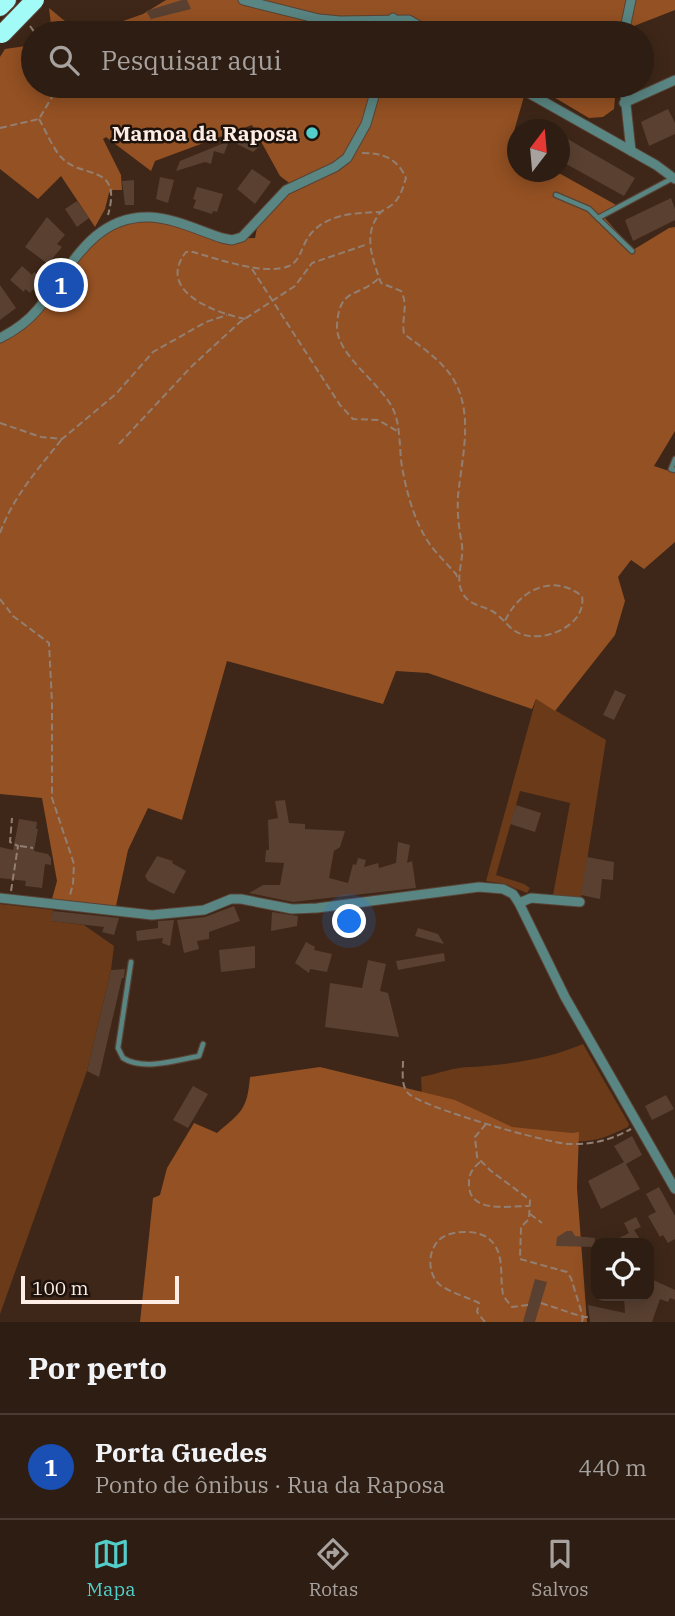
<!DOCTYPE html>
<html lang="pt">
<meta charset="utf-8">
<style>
body{margin:0;font-family:"IBM Plex Serif",serif;background:#36261b;color:#f1f3f6}
.controls{position:absolute;right:21px;bottom:21px;display:grid;overflow:hidden;border-radius:14px;box-shadow:0 4px 18px #0003}
.controls button{width:63px;height:63px;display:grid;place-items:center;padding:0;border:0;border-bottom:2px solid #493b32;background:#2e1d12;color:#f1f3f6;font:35px sans-serif}
.compass{position:absolute;left:507px;top:119px;width:63px;height:63px;border-radius:50%;background:#2e1d12;box-shadow:0 4px 18px #0003;rotate:16deg}
.scale{position:absolute;left:21px;bottom:18px;width:158px;box-sizing:border-box;padding-left:7px;border:4px solid #feeee5;border-top:0;font-size:19px;line-height:24px;white-space:nowrap;color:#feeee5;-webkit-text-stroke:5px #1d130c;paint-order:stroke}
.you{position:absolute;left:350px;top:922px;width:24px;height:24px;margin:-18px;border:5px solid #fff;border-radius:50%;background:#1a73e8;box-shadow:0 0 0 10px #1a73e833}
.badge{display:grid;place-items:center;width:46px;height:46px;border-radius:50%;background:#53cdc9;color:#fff;font-size:23px;font-weight:700}
.pin{position:absolute;translate:-50% -50%;border:4px solid #fff;box-shadow:0 2px 7px #0006}
.list{margin:0;padding:0;list-style:none}
h2{display:flex;justify-content:space-between;align-items:center;height:91px;margin:0;padding:0 28px;font-size:30px}
h2 small{font-size:23px;font-weight:400;color:#a7a29f}
.list li{display:grid;grid-template-columns:46px 1fr auto;gap:21px;align-items:center;box-sizing:border-box;height:105px;padding:0 28px;border-top:2px solid #493b32}
.list b{display:block;font-size:26px;white-space:nowrap}
.list p{margin:0;font-size:23px;white-space:nowrap;color:#a7a29f}
.list em{font-size:23px;font-style:normal;color:#a7a29f}
.icon{flex:none;width:38px;height:38px;fill:none;stroke:currentColor;stroke-width:2;stroke-linecap:round;stroke-linejoin:round}
.map{position:relative;flex:none;width:675px;height:1322px;overflow:hidden}
.search{position:absolute;background:#2e1d12;box-shadow:0 4px 18px #0003;left:21px;right:21px;top:21px;height:77px;display:flex;align-items:center;gap:18px;box-sizing:border-box;padding:0 24px;border-radius:38px;color:#a7a29f;font-size:26px}
.sheet{height:196px;background:#2e1d12}
nav{display:flex;justify-content:space-around;align-items:center;box-sizing:border-box;height:98px;border-top:2px solid #493b32;background:#2e1d12;font-size:19px;color:#a7a29f}
nav a{display:grid;justify-items:center;gap:4px}
nav .on{color:#53cdc9}
.map>svg:first-child{display:block}
</style>
<div class="map">
<svg width="675" height="1322" viewBox="0 0 675 1322">
<rect width="100%" height="100%" fill="#3e2718"/>
<!-- green -->
<g fill="#6a3a19">
<polygon points="536,699 606,740 581,898 553,895 570,803 520,791 496,875 524,884 530,888 527,893 505,884 486,881"/>
<polygon points="0,904 53,910 52,921 84,925 114,946 111,970 87,1071 0,1314"/>
<path d="M583 1044 629 1124 628 1127C615 1133 601 1140 586 1141 545 1145 464 1112 422 1099L421 1077C437 1074 454 1067 470 1067 507 1065 548 1059 583 1044Z"/>
</g>
<!-- forest -->
<g fill="#945123">
<polygon points="166,0 675,0 675,10 616,33 52,33 49,8 66,22 100,29 143,14"/>
<polygon points="33,45 33,86 527,86 510,145 517,150 518,172 557,172 618,206 604,217 633,250 669,228 675,227 675,431 654,466 675,473 675,542 644,569 631,560 618,577 625,601 615,635 555,711 536,699 532,709 428,673 396,671 383,704 227,661 182,820 148,808 128,850 116,906 52,899 57,881 42,798 0,794 0,338 51,296 90,235 122,216 161,216 216,239 255,238 257,228 292,185 280,176 252,125 155,161 151,171 106,137 103,139 121,175 122,190 113,190 109,193 105,209 95,227 61,176 38,199 0,169 0,57 5,49"/>
<polygon points="535,86 616,86 614,109 603,117 589,118"/>
<path d="M320 1067 455 1100 512 1127 572 1133 579 1132 577 1188 587 1322H140L153 1198 160 1195 167 1168 194 1123 217 1133C241 1112 247 1111 250 1077Z"/>
</g>
<!-- building -->
<g fill="#594031">
<polygon points="182,0 187,0 191,9 151,19 146,11"/>
<polygon points="668,109 675,123 675,134 649,146 641,122"/>
<polygon points="251,132 259,147 253,152 231,141"/>
<polygon points="559,134 635,178 624,196 559,160"/>
<polygon points="229,141 224,154 214,151 211,164 205,162 176,171 180,161"/>
<polygon points="252,169 271,182 255,204 237,189"/>
<polygon points="160,177 174,180 168,203 156,199"/>
<polygon points="134,180 134,205 125,205 122,181"/>
<polygon points="197,187 223,194 217,212 213,211 212,214 193,208 196,200 193,199"/>
<polygon points="671,198 675,209 675,220 633,241 625,220"/>
<polygon points="77,201 89,218 77,227 65,209"/>
<polygon points="47,217 65,235 57,244 62,247 48,264 25,247"/>
<polygon points="22,266 32,275 34,272 43,279 30,293 25,289 24,292 10,280"/>
<polygon points="0,285 16,308 0,320"/>
<polygon points="615,690 626,695 614,720 603,715"/>
<polygon points="285,800 289,823 305,824 305,829 345,831 340,847 334,851 329,878 348,883 353,864 356,865 358,858 366,860 364,867 378,863 379,868 396,863 398,842 410,845 407,863 412,861 416,888 293,902 249,893 263,885 280,885 284,863 265,862 266,850 269,850 268,820 278,818 275,801"/>
<polygon points="516,805 541,813 535,832 510,824"/>
<polygon points="19,819 37,822 36,829 38,829 34,851 48,854 51,858 51,865 45,864 42,888 25,886 26,881 0,878 0,847 13,850"/>
<polygon points="157,856 173,861 172,863 186,871 174,894 148,881 145,876"/>
<polygon points="587,857 614,862 613,880 602,879 600,899 581,895"/>
<polygon points="234,906 240,921 209,932 209,939 197,941 199,949 184,953 177,920 205,917"/>
<polygon points="53,911 119,918 114,935 102,932 104,927 51,921"/>
<polygon points="272,912 298,916 297,926 271,931"/>
<polygon points="174,920 170,946 162,943 163,938 137,941 136,931 158,928 158,921"/>
<polygon points="418,928 438,934 444,944 415,936"/>
<polygon points="306,942 315,947 314,950 332,954 327,972 310,969 309,973 295,963"/>
<polygon points="255,946 255,968 221,972 219,950"/>
<polygon points="444,953 445,961 398,970 396,961"/>
<polygon points="368,960 386,964 380,991 388,993 399,1037 325,1027 330,983 362,988"/>
<polygon points="125,969 124,978 122,978 99,1077 87,1071 111,970"/>
<polygon points="193,1086 208,1094 188,1128 173,1120"/>
<polygon points="666,1095 674,1109 652,1120 645,1106"/>
<polygon points="632,1136 642,1155 626,1164 640,1189 601,1209 588,1181 624,1162 614,1146"/>
<polygon points="659,1187 675,1216 675,1239 668,1243 663,1235 660,1237 648,1216 656,1212 646,1194"/>
<polygon points="636,1217 641,1227 634,1230 640,1239 632,1243 609,1243 629,1233 624,1223"/>
<polygon points="567,1231 572,1231 575,1236 595,1238 594,1247 556,1246 557,1237"/>
<polygon points="649,1278 675,1290 675,1300 670,1298 668,1302 660,1299 652,1322 590,1322 588,1305 625,1313 624,1296 649,1296"/>
<polygon points="535,1279 547,1282 535,1322 523,1322"/>
</g>
<g fill="none" stroke-linecap="round" stroke-linejoin="round">
<defs>
<g id="service">
<polyline points="556,195 589,209 598,218"/>
<polyline points="632,251 598,218 673,178"/>
<polyline points="675,459 671,469 675,470"/>
<path d="M131 962 118 1048 123 1058C143 1071 178 1060 199 1056L203 1044"/>
</g>
<g id="minor">
<polyline points="243,0 319,19 340,21 409,20 431,33"/>
<polyline points="390,33 393,18"/>
<polyline points="624,33 631,0"/>
<polyline points="516,86 656,165 675,179"/>
<polyline points="624,86 631,151"/>
<polyline points="624,103 675,80"/>
<path d="M0 338C14 331 28 321 38 309 70 270 91 215 150 217 174 218 200 231 222 238L232 240 242 237 286 190 335 167 347 158 366 124 377 86"/>
<polyline points="0,898 152,915 204,910 231,899 241,899 292,909 317,908 479,887 503,889 513,894 519,903 565,997 675,1189"/>
<polyline points="519,903 531,898 580,902"/>
</g>
<polyline id="motorway" points="0,7 7,0"/>
</defs>
<!-- service casing -->
<use href="#service" stroke="#594335" stroke-width="7"/>
<!-- minor casing -->
<use href="#minor" stroke="#594335" stroke-width="11"/>
<!-- motorway casing -->
<use href="#motorway" stroke="#594335" stroke-width="20"/>
<!-- path -->
<g stroke="#937f72" stroke-width="2" stroke-dasharray="7 3.5" stroke-linecap="butt">
<polyline points="30,26 35,33"/>
<path d="M39 119C46 131 52 147 61 157 81 180 123 162 108 215"/>
<polyline points="0,128 39,119 52,97 52,86"/>
<path d="M362 153C383 153 397 158 406 178 403 187 401 196 394 203 390 207 384 209 380 213 362 235 373 260 381 283L401 291C409 306 401 318 404 334 423 348 447 364 457 386 473 421 461 461 458 497 457 514 459 528 462 545 464 560 455 578 462 592 468 605 481 605 492 611 503 617 509 630 521 634 545 643 587 625 582 596 553 573 519 590 505 621"/>
<polyline points="252,269 340,405 353,419 378,420 397,431"/>
<path d="M378 279C357 298 339 287 337 326 336 355 380 382 393 409 401 426 399 448 402 467 407 494 415 524 431 546 439 556 448 565 456 574L458 579"/>
<path d="M245 319C217 313 155 292 186 252H193C218 259 265 276 289 266 300 261 301 249 307 239 323 214 353 213 380 212"/>
<polyline points="0,423 41,437 62,439 116,394 153,352 206,322 227,315"/>
<polyline points="119,444 192,366 240,322 295,286 312,263 368,244"/>
<path d="M0 533C13 497 38 469 62 439"/>
<polyline points="0,599 13,616 49,643 52,703 52,798 74,864 73,884 70,895"/>
<polyline points="20,846 33,848"/>
<polyline points="11,891 18,846 10,842 12,818"/>
<path d="M403 1061C403 1071 401 1084 407 1092 416 1106 547 1143 569 1144 591 1145 611 1140 631 1129"/>
<polyline points="486,1124 475,1137 477,1157 491,1171 530,1200 529,1219 521,1227 520,1259 567,1272 571,1278 583,1317 582,1322"/>
<path d="M480 1162C473 1168 469 1173 469 1182 467 1214 507 1206 529 1206"/>
<polyline points="530,1214 542,1223"/>
<polyline points="541,1303 583,1317 589,1317"/>
<path d="M485 1322 477 1312 479 1303C467 1297 451 1293 440 1285 428 1275 427 1253 438 1241 448 1230 476 1229 488 1238 506 1252 499 1275 503 1294 504 1298 509 1303 512 1307L528 1305"/>
</g>
<!-- service -->
<use href="#service" stroke="#598582" stroke-width="4.5"/>
<!-- minor -->
<use href="#minor" stroke="#598582" stroke-width="9"/>
<!-- motorway -->
<use href="#motorway" stroke="#a3fbf7" stroke-width="18"/>
<defs>
<polyline id="motorway-bridge" points="2,34 35,0"/>
</defs>
<!-- motorway-bridge casing -->
<use href="#motorway-bridge" stroke="#594335" stroke-width="20" stroke-linecap="butt"/>
<!-- motorway-bridge -->
<use href="#motorway-bridge" stroke="#a3fbf7" stroke-width="18"/>
</g>
<!-- markers -->
<circle fill="#53cdc9" stroke="#1d130c" stroke-width="2.5" cx="312" cy="133" r="7"/>
<g text-anchor="middle" dominant-baseline="central" stroke-width="5" stroke-linejoin="round" paint-order="stroke">
<!-- poi labels -->
<g font-size="21" font-weight="bold" fill="#feeee5" stroke="#1d130c" text-anchor="end">
<text x="298" y="133">Mamoa da Raposa</text>
</g>
</g>
</svg>
<div class="controls">
<button><svg class="icon" aria-label="locate" viewBox="0 0 24 24"><circle cx="12" cy="12" r="6"/><path d="M12 2v4M12 18v4M2 12h4M18 12h4"/></svg></button>
</div>
<svg class="compass" viewBox="-18 -18 36 36"><path d="M0-13l5 13h-10z" fill="#e53935"/><path d="M0 13l5-13h-10z" fill="#a7a29f"/></svg>
<div class="scale">100 m</div>
<div class="you"></div>
<div class="pin badge" style="left:61px;top:285px;background:#1a4fb4">1</div>
<div class="search"><svg class="icon" aria-label="search" viewBox="0 0 24 24"><circle cx="10" cy="10" r="6"/><path d="M15 15l6 6"/></svg>Pesquisar aqui</div>
</div>
<section class="sheet">
<h2>Por perto<small></small></h2>
<ul class="list">
<li><span class="badge" style="background:#1a4fb4">1</span><div><b>Porta Guedes</b><p>Ponto de ônibus · Rua da Raposa</p></div><em>440 m</em></li>
</ul>
</section>
<nav>
<a class="on"><svg class="icon" aria-label="map" viewBox="0 0 24 24"><path d="M3 6l6-2 6 2 6-2v14l-6 2-6-2-6 2zM9 4v14M15 6v14"/></svg>Mapa</a>
<a><svg class="icon" aria-label="directions" viewBox="0 0 24 24"><path d="M12 3l9 9-9 9-9-9zM9 14v-3h6M13 9l2 2-2 2"/></svg>Rotas</a>
<a><svg class="icon" aria-label="saved" viewBox="0 0 24 24"><path d="M7 4h10v16l-5-4-5 4z"/></svg>Salvos</a>
</nav>
